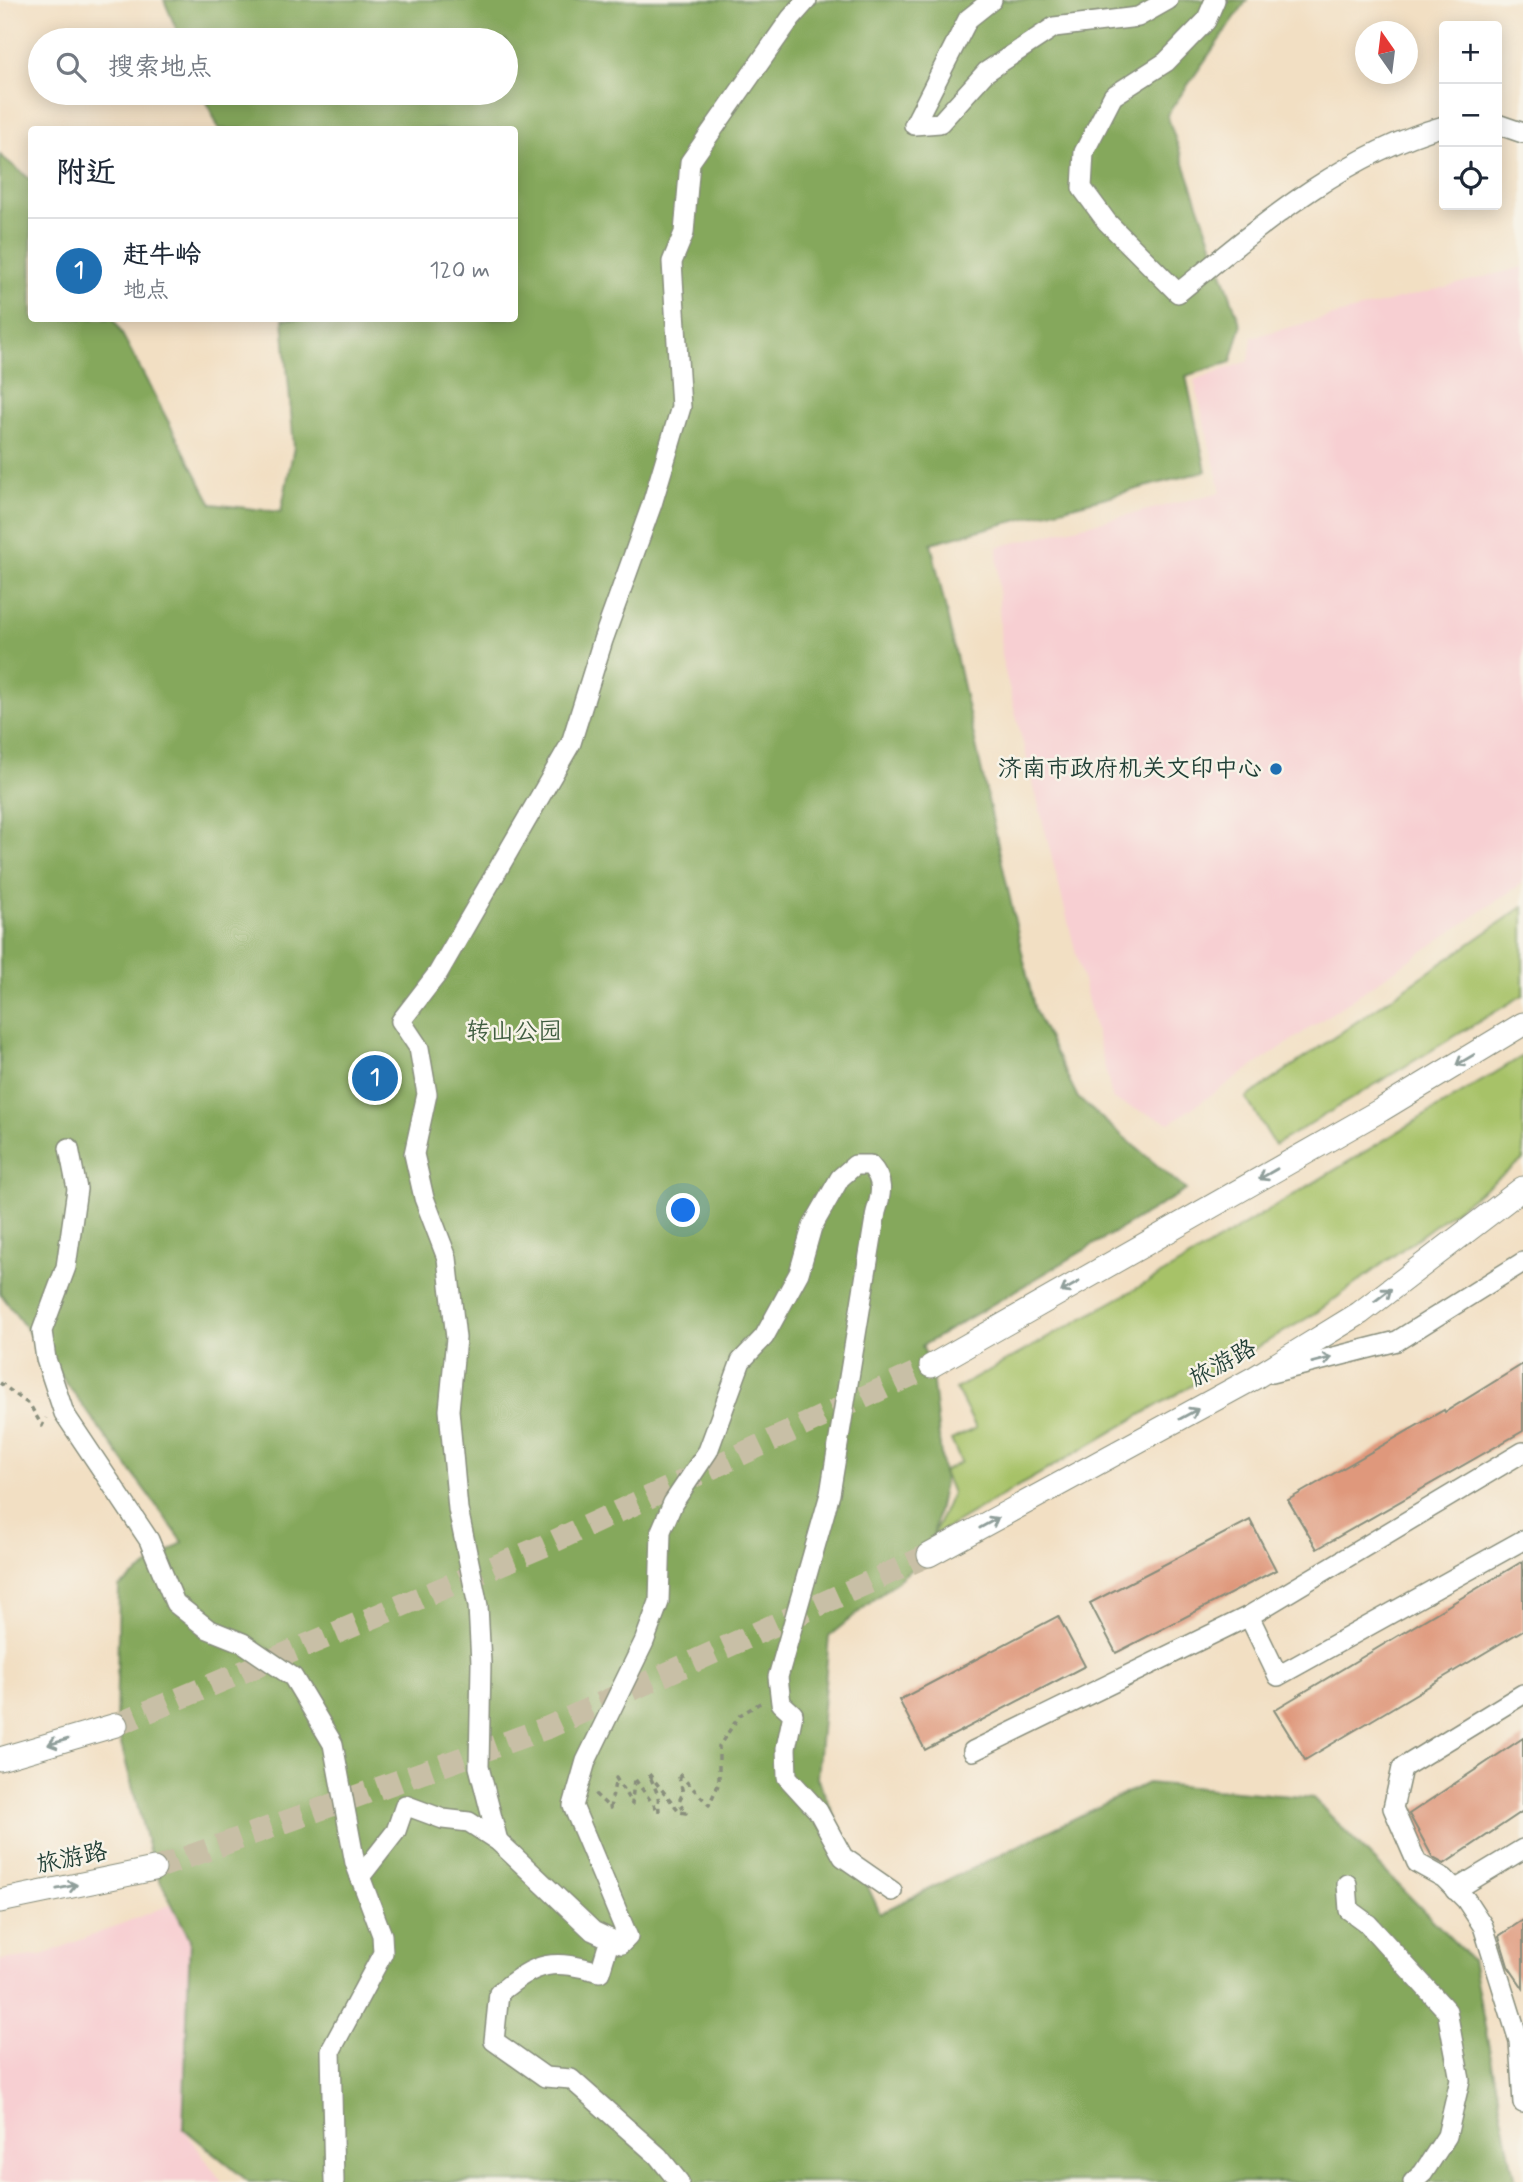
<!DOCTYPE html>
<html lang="zh">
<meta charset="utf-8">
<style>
body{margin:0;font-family:Mynerve,"LXGW WenKai TC",sans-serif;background:#f6f6f7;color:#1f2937}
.controls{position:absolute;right:21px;top:21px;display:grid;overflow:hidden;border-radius:7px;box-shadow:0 4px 18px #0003}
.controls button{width:63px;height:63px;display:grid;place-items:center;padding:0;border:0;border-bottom:2px solid #e0e1e3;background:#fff;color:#1f2937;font:35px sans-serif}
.compass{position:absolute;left:1355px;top:21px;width:63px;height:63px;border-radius:50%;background:#fff;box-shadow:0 4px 18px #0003;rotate:346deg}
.you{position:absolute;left:684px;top:1211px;width:24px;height:24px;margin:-18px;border:5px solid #fff;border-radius:50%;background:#1a73e8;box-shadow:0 0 0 10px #1a73e833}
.badge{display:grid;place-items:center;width:46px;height:46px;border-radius:50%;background:#1f6fb2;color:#fff;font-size:23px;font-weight:700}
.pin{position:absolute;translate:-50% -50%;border:4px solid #fff;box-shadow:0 2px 7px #0006}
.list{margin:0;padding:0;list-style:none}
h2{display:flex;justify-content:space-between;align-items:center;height:91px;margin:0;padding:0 28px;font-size:30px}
h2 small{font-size:23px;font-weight:400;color:#747a83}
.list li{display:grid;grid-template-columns:46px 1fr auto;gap:21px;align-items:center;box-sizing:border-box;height:105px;padding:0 28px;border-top:2px solid #e0e1e3}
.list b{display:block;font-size:26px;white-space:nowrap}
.list p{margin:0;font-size:23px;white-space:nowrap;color:#747a83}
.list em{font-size:23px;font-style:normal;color:#747a83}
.icon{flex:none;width:38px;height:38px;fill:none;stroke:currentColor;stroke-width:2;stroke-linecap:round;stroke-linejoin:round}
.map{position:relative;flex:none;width:1523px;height:2182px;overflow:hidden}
.search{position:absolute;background:#fff;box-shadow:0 4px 18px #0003;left:28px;top:28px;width:490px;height:77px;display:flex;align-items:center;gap:18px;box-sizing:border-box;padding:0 24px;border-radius:38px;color:#747a83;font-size:26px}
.panel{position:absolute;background:#fff;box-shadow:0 4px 18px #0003;left:28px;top:126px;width:490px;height:196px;border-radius:7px}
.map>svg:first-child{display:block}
</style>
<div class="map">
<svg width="1523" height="2182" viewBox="0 0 1523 2182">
<rect width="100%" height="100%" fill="#f7f3e8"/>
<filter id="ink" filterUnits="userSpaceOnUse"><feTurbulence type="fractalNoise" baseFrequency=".0143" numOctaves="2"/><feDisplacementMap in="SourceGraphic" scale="14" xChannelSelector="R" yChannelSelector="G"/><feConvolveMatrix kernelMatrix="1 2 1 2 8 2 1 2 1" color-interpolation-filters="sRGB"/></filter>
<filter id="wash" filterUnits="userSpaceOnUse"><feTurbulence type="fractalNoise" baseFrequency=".00686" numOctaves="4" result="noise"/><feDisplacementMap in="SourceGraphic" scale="28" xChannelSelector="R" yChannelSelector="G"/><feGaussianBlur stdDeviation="1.57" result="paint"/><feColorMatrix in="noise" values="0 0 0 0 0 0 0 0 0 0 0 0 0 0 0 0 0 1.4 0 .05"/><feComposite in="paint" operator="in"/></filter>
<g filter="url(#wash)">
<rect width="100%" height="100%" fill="#f2dfc3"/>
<!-- built -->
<g fill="#f7cfd2">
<polygon points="1523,267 1523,883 1170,1123 1113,1100 1001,656 997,547 1221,492 1194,380 1249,361 1252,337"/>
<polygon points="172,1904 190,1939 183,2128 222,2182 0,2182 0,1960 42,1955"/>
</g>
<!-- green -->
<g fill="#a7c268" stroke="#63804e" stroke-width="2">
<polygon points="1523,907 1523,995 1275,1145 1246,1098"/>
<polygon points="1523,1056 1523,1160 1316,1313 933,1536 952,1493 943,1472 961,1462 951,1440 976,1428 956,1389 1173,1268"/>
</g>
<!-- forest -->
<polygon fill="#85a85c" stroke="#527248" stroke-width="2" points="164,0 1247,0 1167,115 1241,326 1231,362 1186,376 1206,471 931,543 1035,1011 1078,1098 1186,1190 922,1346 931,1366 944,1483 929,1555 829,1636 817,1778 880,1913 1147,1783 1313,1798 1472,1960 1515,2182 249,2182 183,2128 190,1939 154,1869 116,1725 119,1587 183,1542 0,1293 0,155 31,180 32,318 114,319 212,504 281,512 294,447 283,319 514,318 514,130 219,129 203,93 506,93 506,40 181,40"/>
<g id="blocks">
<!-- building -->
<g fill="#df987b">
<polygon points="1523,1364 1523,1431 1317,1549 1288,1500 1444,1410 1445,1412"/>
<polygon points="1250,1520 1276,1570 1116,1653 1090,1603"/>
<polygon points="1523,1561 1523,1630 1305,1760 1274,1710"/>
<polygon points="1058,1616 1085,1666 925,1750 899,1700"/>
<polygon points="1523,1738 1523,1811 1444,1864 1433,1858 1409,1814"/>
<polygon points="1523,1920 1523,1988 1508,1966 1499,1936"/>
</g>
</g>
</g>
<g filter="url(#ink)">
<use href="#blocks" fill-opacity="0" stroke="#888e7c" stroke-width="2"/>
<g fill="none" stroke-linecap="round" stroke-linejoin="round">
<!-- major-tunnel -->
<g stroke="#c8bfa6" stroke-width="23" stroke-dasharray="23 11" stroke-linecap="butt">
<polyline points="116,1725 546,1545 931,1366"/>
<polyline points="154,1869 549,1727 929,1555"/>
</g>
<defs>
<g id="minor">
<polyline points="992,0 968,19 914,125 940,123 986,72 1054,27 1138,17 1168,0"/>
<path d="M1215 0 1206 21 1166 62 1113 96 1084 152 1082 188 1107 222 1178 293C1259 227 1342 155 1444 126"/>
<polyline points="1497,124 1523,133"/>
<polyline points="69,1148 77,1189 66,1267 42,1331 46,1359 64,1413 149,1540 175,1603 208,1629 243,1643 293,1677 333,1744 355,1863 382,1935 383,1953 331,2050 334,2182"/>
<polyline points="1271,1373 1397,1341 1523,1262"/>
<polyline points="1249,1616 1278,1676 1523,1540"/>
<polyline points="1523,1694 1402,1768 1393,1808 1417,1863 1444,1878 1466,1900 1483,1926 1519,2041 1523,2103"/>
<polyline points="973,1751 1249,1616 1523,1452"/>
<polyline points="498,1841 479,1767 481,1663 478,1606 458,1509 449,1410 456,1338 447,1258 424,1198 414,1154 427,1094 419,1048 401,1021 438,973 571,743 603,640 652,504 681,407 672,262 684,233 690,162 791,18 807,0"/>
<path d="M360 1877 396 1831 405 1805 443 1819 469 1822 498 1841 593 1931 621 1944 628 1937 573 1806 586 1761 644 1642 659 1602 661 1531 673 1503 708 1451 741 1361 764 1337 799 1273 812 1227 840 1178 855 1165H870C884 1180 882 1193 876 1212L830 1494 778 1677 781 1703 793 1714 786 1748 787 1777 818 1811 843 1857 892 1891"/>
<polyline points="1347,1884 1349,1910 1368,1924 1447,2011 1460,2080 1447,2136 1423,2173 1413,2182"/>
<polyline points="1455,1890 1523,1849"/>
<path d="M610 1939 600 1972C552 1959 538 1961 499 1993L494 2041 545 2077 571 2079 658 2156 679 2182"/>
</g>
<g id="major">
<polyline points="931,1366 1381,1110 1523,1024"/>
<polyline points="929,1555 1256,1377 1360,1313 1523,1188"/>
<polyline points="0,1759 116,1725"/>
<polyline points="0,1901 154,1869"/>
</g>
</defs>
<!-- minor casing -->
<use href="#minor" stroke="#888e7c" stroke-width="22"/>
<!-- major casing -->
<use href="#major" stroke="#888e7c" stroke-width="25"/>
<!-- path -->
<g stroke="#888e7c" stroke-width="3.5" stroke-dasharray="5 5" stroke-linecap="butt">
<polyline points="0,1383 30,1405 42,1426 46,1418"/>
<polyline points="595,1794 610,1808 616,1778 632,1804 634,1778 659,1812 658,1795 649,1774 680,1812 686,1813 679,1801 683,1793 678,1773 709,1805 719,1783 719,1746 740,1715 762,1702"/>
</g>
<!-- minor -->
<use href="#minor" stroke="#fff" stroke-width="19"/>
<!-- major -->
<use href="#major" stroke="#fff" stroke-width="23"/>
</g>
<!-- one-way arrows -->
<defs><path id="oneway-shaft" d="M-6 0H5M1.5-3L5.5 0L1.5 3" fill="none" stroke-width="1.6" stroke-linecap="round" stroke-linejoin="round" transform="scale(1.75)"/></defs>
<g stroke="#8f9e9a">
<use href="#oneway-shaft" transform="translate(1465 1060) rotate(149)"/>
<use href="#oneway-shaft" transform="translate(1268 1174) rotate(150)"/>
<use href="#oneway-shaft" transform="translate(1070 1287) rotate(150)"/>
<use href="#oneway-shaft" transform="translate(1383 1295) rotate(-37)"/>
<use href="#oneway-shaft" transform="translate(1322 1360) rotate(-14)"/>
<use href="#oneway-shaft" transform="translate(1189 1414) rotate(-29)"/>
<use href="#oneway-shaft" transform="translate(989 1523) rotate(-29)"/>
<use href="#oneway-shaft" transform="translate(58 1742) rotate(164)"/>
<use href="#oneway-shaft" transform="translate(67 1887) rotate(-12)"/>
</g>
</g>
<!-- markers -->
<circle fill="#1f6fb2" stroke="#f7f3e8" stroke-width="2.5" cx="1276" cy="769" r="7"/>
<g text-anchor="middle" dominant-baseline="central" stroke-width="5" stroke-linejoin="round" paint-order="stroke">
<!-- poi labels -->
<g font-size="24" fill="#1f3d34" stroke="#f7f3e8" text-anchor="end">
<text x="1262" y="769">济南市政府机关文印中心</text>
</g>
<!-- park labels -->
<g font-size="24" fill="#415e41" stroke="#f7f3e8">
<text x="514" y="1032">转山公园</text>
</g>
<!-- street labels -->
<g font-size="24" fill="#1f3d34" stroke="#f7f3e8">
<text transform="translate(1223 1364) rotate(-29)">旅游路</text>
<text transform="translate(72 1859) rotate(-12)">旅游路</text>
</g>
</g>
</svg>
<div class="controls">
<button>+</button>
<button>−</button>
<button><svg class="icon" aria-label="locate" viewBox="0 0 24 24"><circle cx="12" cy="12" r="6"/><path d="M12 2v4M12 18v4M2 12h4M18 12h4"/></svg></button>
</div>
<svg class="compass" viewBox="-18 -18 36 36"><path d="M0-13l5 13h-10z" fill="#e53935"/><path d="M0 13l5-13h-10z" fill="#747a83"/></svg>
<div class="you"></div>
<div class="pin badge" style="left:375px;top:1078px">1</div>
<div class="search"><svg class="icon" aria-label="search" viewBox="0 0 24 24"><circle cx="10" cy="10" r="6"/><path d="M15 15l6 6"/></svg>搜索地点</div>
<section class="panel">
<h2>附近<small></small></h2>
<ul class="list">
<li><span class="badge">1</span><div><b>赶牛岭</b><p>地点</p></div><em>120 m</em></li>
</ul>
</section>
</div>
